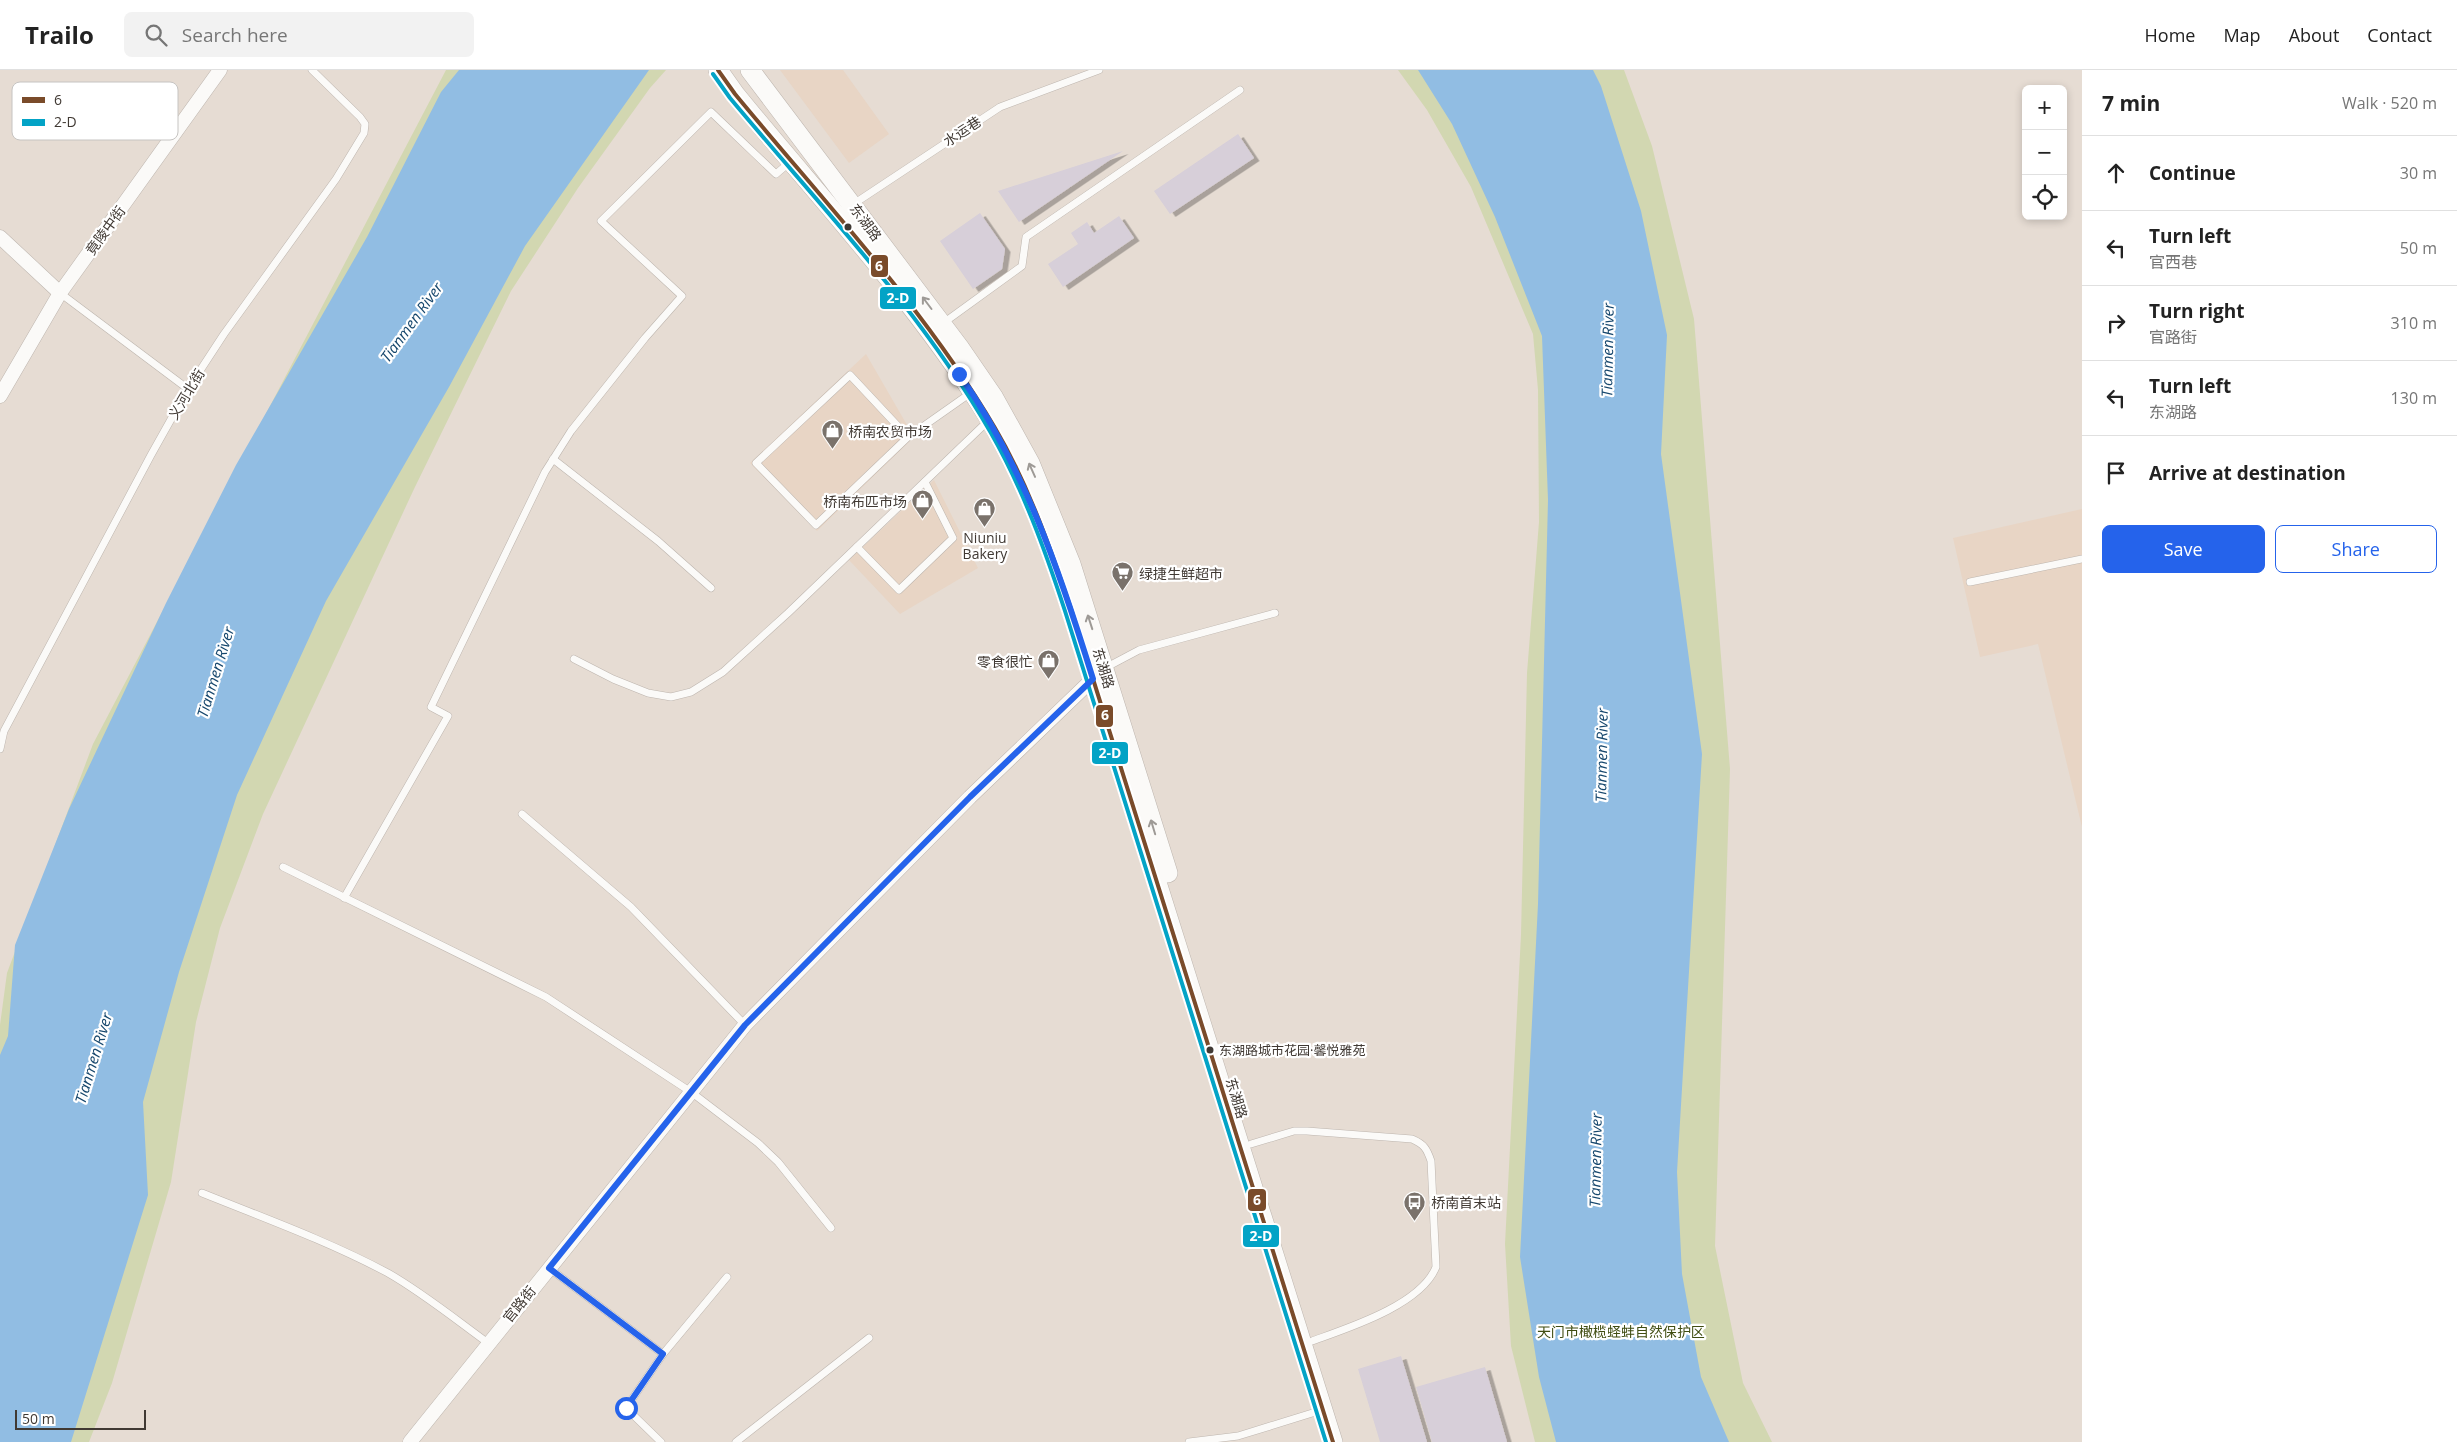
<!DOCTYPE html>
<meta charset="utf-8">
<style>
body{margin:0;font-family:"Open Sans","Noto Sans SC",sans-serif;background:#f2f2f2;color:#222}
.controls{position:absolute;right:15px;top:15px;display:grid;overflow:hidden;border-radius:8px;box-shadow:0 2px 8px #0003}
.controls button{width:45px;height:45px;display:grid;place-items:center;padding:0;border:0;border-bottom:1px solid #e0e0e0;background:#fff;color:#222;font:25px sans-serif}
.scale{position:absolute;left:15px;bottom:12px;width:131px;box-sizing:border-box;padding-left:5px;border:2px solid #403933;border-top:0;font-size:14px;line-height:18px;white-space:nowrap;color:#403933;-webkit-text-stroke:4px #fff;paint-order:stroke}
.stop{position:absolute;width:15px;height:15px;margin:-11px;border:4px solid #2563eb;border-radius:50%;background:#fff}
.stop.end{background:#2563eb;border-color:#fff;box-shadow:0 1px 5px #0008}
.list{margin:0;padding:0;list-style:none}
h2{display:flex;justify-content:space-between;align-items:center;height:65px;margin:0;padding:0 20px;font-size:21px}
h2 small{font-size:16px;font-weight:400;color:#767676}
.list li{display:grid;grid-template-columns:32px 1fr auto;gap:15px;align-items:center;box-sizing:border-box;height:75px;padding:0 20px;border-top:1px solid #e0e0e0}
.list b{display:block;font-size:19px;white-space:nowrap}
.list p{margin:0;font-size:16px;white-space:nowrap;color:#767676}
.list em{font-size:16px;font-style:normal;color:#767676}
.actions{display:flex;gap:10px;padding:15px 20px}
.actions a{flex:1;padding:11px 0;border:1px solid #2563eb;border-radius:8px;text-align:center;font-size:18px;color:#2563eb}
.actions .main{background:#2563eb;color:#fff}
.icon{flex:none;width:28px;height:28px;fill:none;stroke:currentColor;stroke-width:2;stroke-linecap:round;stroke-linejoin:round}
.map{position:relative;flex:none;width:2082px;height:1372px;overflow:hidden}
header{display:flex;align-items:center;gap:30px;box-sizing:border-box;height:70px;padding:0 25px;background:#fff;border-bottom:1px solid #e0e0e0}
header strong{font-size:24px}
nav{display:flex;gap:28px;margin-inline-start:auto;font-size:18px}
.search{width:350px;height:45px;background:#f2f2f2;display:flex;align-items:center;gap:12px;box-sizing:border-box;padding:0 18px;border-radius:8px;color:#767676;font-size:19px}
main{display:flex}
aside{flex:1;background:#fff}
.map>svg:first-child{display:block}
</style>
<header>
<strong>Trailo</strong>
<div class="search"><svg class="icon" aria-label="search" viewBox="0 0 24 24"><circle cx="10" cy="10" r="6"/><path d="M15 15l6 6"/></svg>Search here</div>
<nav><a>Home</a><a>Map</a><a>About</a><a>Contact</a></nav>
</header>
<main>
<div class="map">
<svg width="2082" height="1372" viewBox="0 0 2082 1372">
<defs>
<filter id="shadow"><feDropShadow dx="5.5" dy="3" stdDeviation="0" flood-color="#0004"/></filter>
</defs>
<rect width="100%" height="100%" fill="#e6dcd3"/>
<!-- built -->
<g fill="#e8d5c5">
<polygon points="780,0 843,0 889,64 849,93"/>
<polygon points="866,284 914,367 817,461 750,393"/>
<polygon points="934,410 978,498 900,544 849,490"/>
<polygon points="2082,439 2082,757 2038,574 1980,587 1953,468"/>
</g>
<!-- green -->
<g fill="#d2d7b1">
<polygon points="446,0 666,0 650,18 578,118 511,221 414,419 263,744 220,858 196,952 171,1112 112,1313 89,1372 0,1372 0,955 7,903 93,674"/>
<polygon points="1398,0 1624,0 1652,76 1694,249 1730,699 1715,1176 1743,1313 1772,1372 1535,1372 1511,1276 1505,1174 1521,865 1527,603 1539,452 1538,320 1533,264 1471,117 1427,40"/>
</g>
<!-- water -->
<g fill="#91bde3">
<polygon points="459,0 649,0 525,176 449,317 326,531 237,725 179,902 143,1032 148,1125 71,1372 0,1372 0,985 8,966 15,875 69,739 166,533 236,395 367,167 441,22"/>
<polygon points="1418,0 1593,0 1601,16 1641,141 1667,265 1661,384 1702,684 1677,1102 1682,1204 1701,1307 1729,1372 1556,1372 1539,1307 1520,1187 1538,834 1548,430 1542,266 1495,147 1452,54"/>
</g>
<!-- building -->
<g fill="#d7cfd9" filter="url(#shadow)">
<polygon points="1238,64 1254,88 1170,144 1154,121"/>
<polygon points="1123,81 1019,152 998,121"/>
<polygon points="980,143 1005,179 1002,199 973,219 940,171"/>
<polygon points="1119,146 1134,168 1063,217 1048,194 1078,174 1071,163 1087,152 1094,163"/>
<polygon points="1401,1286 1427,1372 1380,1372 1358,1299"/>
<polygon points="1485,1297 1507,1372 1432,1372 1416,1317"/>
</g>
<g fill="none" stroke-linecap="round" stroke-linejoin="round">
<defs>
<g id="lane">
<polyline points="852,135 1000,37 1099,0"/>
<polyline points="60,223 188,319"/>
<polyline points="942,254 1022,196 1026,167 1240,20"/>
<polyline points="908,367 850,305 756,393 816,455 908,367 972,322"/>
<polyline points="553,389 658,471 711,518"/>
<polyline points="857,477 899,520 953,468 925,412"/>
<polyline points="1970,512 2082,489"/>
<polyline points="574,589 613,609 648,623 671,627 691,622 723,602 788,543 989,350"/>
<polyline points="1105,598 1139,580 1275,543"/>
<polyline points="0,679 4,661 151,385 188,319 224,264 336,109 364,63 365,54 360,47 312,0"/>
<polyline points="522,744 631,837 745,955"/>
<polyline points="283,797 546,927 691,1022 758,1073 778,1092 831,1158"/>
<polyline points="344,828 448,646 431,637 545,402 571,361 645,268 682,226 601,151 711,42 776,104 790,92"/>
<path d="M1251 1074 1294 1061H1307L1412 1069C1424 1074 1427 1079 1431 1091L1436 1197C1421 1235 1348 1258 1312 1271"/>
<path d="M202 1123C264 1148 328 1171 388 1203 423 1223 455 1249 488 1273"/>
<polyline points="549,1198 663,1284"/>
<polyline points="661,1372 626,1338 663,1284 727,1207"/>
<polyline points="736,1372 869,1268"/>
<polyline points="1189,1372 1238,1366 1322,1340"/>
</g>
<g id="street">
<polyline points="0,167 60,223"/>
<polyline points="0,326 60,223 220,0"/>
<polyline points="410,1372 745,955 970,727 1099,603"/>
</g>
<g id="secondary">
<path d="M718 0 735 24C818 126 910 224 981 335 1022 398 1048 469 1071 539L1333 1372"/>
<polyline points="750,0 959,277 994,328 1030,393 1071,494 1168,803"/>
</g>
</defs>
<!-- lane casing -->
<use href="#lane" stroke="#bdb5ae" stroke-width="8"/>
<!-- street casing -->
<use href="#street" stroke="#bdb5ae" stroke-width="15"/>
<!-- secondary casing -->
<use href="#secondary" stroke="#bdb5ae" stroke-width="20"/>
<!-- lane -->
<use href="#lane" stroke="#fbfaf8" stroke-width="7"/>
<!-- street -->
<use href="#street" stroke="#fbfaf8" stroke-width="14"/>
<!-- secondary -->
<use href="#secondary" stroke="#fbfaf8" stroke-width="19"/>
<defs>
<path id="bus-1" d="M718 0 735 24C824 132 923 236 995 358 1028 414 1050 477 1071 539L1333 1372"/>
<path id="bus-2" d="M713 4 730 28C820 136 921 240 991 363 1023 419 1045 480 1065 541L1326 1372"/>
</defs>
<!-- bus-1 casing -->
<use href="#bus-1" stroke="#fff" stroke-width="8"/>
<!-- bus-2 casing -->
<use href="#bus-2" stroke="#fff" stroke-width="8"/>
<!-- bus-1 -->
<use href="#bus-1" stroke="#7a4b2a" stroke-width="4"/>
<!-- bus-2 -->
<use href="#bus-2" stroke="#03a3c6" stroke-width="4"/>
</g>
<!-- one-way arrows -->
<defs><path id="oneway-shaft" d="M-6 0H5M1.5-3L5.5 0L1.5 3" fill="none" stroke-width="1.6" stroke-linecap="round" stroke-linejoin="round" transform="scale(1.25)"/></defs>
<g stroke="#9e9a96">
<use href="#oneway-shaft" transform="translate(927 233) rotate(-127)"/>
<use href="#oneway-shaft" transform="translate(1032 400) rotate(-114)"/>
<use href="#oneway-shaft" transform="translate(1090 552) rotate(-108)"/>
<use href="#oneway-shaft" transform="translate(1153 757) rotate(-107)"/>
</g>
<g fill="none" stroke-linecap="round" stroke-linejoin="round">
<!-- route -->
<path stroke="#2563eb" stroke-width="6" d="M626 1338 663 1284 549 1198 745 955 970 727 1093 609C1060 502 1024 396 959 304"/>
</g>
<!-- icons -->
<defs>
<symbol id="shop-pin" viewBox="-11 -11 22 30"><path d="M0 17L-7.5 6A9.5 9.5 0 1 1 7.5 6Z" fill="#7a726b" stroke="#fff"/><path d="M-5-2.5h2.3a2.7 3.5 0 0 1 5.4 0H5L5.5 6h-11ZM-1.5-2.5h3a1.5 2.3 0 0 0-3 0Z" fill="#fff"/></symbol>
<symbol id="supermarket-pin" viewBox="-11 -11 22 30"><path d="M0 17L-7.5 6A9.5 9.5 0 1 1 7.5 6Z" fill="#7a726b" stroke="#fff"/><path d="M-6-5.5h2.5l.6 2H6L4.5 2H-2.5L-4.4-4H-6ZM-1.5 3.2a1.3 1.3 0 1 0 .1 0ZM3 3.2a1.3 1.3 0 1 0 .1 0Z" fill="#fff"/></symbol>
<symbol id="bus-pin" viewBox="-11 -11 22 30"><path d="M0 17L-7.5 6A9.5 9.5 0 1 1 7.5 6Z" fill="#7a726b" stroke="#fff"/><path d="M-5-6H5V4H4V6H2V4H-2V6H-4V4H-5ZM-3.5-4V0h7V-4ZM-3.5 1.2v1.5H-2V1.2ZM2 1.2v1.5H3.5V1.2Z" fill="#fff"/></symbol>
</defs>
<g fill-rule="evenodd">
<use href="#shop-pin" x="820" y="348" width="25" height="34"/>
<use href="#shop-pin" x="910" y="418" width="25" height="34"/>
<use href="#shop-pin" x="972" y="426" width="25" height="34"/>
<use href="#supermarket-pin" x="1110" y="490" width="25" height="34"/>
<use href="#shop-pin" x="1036" y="578" width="25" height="34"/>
<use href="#bus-pin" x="1402" y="1120" width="25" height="34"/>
</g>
<!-- markers -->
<g fill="#403933" stroke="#fff" stroke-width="2">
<circle cx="848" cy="157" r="4.5"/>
<circle cx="1210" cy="980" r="4.5"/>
</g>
<g text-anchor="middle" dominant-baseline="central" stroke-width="4.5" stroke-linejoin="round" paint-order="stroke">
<!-- bus labels -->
<g font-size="13" fill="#403933" stroke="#fff" text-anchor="start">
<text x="1219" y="980">东湖路城市花园·馨悦雅苑</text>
</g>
<!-- street labels -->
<g font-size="14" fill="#403933" stroke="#fff">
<text transform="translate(962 61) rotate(-33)">水运巷</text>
<text transform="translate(866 152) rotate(53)">东湖路</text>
<text transform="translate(105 160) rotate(-54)">竟陵中街</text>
<text transform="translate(186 324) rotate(-59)">义河北街</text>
<text transform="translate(1104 598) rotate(73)">东湖路</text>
<text transform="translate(1237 1028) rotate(73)">东湖路</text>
<text transform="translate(519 1234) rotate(-51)">官路街</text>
</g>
<!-- poi labels -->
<g font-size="14" fill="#403933" stroke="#fff" text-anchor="start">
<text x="848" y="361">桥南农贸市场</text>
<text x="907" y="431" text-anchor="end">桥南布匹市场</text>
<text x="985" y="467" text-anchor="middle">Niuniu<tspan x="985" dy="16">Bakery</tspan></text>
<text x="1139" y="503">绿捷生鲜超市</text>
<text x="1033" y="591" text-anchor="end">零食很忙</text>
<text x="1431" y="1132">桥南首末站</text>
</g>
<!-- park labels -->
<g font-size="14" fill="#404d12" stroke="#fff">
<text x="1621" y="1261">天门市橄榄蛏蚌自然保护区</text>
</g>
<!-- water labels -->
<g font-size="15" font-style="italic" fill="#16476d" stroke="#fff">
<text transform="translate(411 252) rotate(-54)">Tianmen River</text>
<text transform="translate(1607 280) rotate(-89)">Tianmen River</text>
<text transform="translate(215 602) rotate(-73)">Tianmen River</text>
<text transform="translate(1601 685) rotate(-89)">Tianmen River</text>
<text transform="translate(93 988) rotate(-73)">Tianmen River</text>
<text transform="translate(1595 1090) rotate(-89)">Tianmen River</text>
</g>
</g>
<!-- legend -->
<rect x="12" y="12" width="166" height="58" rx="8" fill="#fff" stroke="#c6c4c2" stroke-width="1"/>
<rect x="22" y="27" width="23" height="6" fill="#7a4b2a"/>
<rect x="22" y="49" width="23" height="7" fill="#03a3c6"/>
<g font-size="14" fill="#403933">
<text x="54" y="35">6</text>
<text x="54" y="57">2-D</text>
</g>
<g stroke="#fff" stroke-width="2">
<rect x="870" y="184" width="19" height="24" rx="5" fill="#7a4b2a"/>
<rect x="879" y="216" width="38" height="24" rx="5" fill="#03a3c6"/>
<rect x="1095" y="634" width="19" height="24" rx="5" fill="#7a4b2a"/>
<rect x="1091" y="671" width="38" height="24" rx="5" fill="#03a3c6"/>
<rect x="1247" y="1118" width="20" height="24" rx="5" fill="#7a4b2a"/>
<rect x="1242" y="1154" width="38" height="24" rx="5" fill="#03a3c6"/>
</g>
<g font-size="14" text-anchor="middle" font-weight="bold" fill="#fff">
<text x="879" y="201">6</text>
<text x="898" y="233">2-D</text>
<text x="1105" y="650">6</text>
<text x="1110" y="688">2-D</text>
<text x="1257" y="1135">6</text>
<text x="1261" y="1171">2-D</text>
</g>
</svg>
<div class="controls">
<button>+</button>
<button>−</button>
<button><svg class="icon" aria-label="locate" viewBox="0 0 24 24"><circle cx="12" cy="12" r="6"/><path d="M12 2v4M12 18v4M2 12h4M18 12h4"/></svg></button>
</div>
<div class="scale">50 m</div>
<div class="stop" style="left:626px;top:1338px"></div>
<div class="stop end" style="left:959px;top:304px"></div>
</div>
<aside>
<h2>7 min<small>Walk · 520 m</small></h2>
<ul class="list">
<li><svg class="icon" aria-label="ahead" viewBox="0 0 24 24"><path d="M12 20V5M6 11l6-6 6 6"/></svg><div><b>Continue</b></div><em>30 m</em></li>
<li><svg class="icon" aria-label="left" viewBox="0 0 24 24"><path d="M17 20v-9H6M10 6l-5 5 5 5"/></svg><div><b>Turn left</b><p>官西巷</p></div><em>50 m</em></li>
<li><svg class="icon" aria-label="right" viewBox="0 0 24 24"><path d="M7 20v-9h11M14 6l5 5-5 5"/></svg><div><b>Turn right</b><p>官路街</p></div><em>310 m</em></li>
<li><svg class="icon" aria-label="left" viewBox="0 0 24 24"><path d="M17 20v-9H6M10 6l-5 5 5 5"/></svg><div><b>Turn left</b><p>东湖路</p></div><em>130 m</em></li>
<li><svg class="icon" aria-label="arrive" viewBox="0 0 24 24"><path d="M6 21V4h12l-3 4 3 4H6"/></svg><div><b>Arrive at destination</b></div></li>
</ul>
<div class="actions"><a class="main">Save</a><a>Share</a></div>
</aside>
</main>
